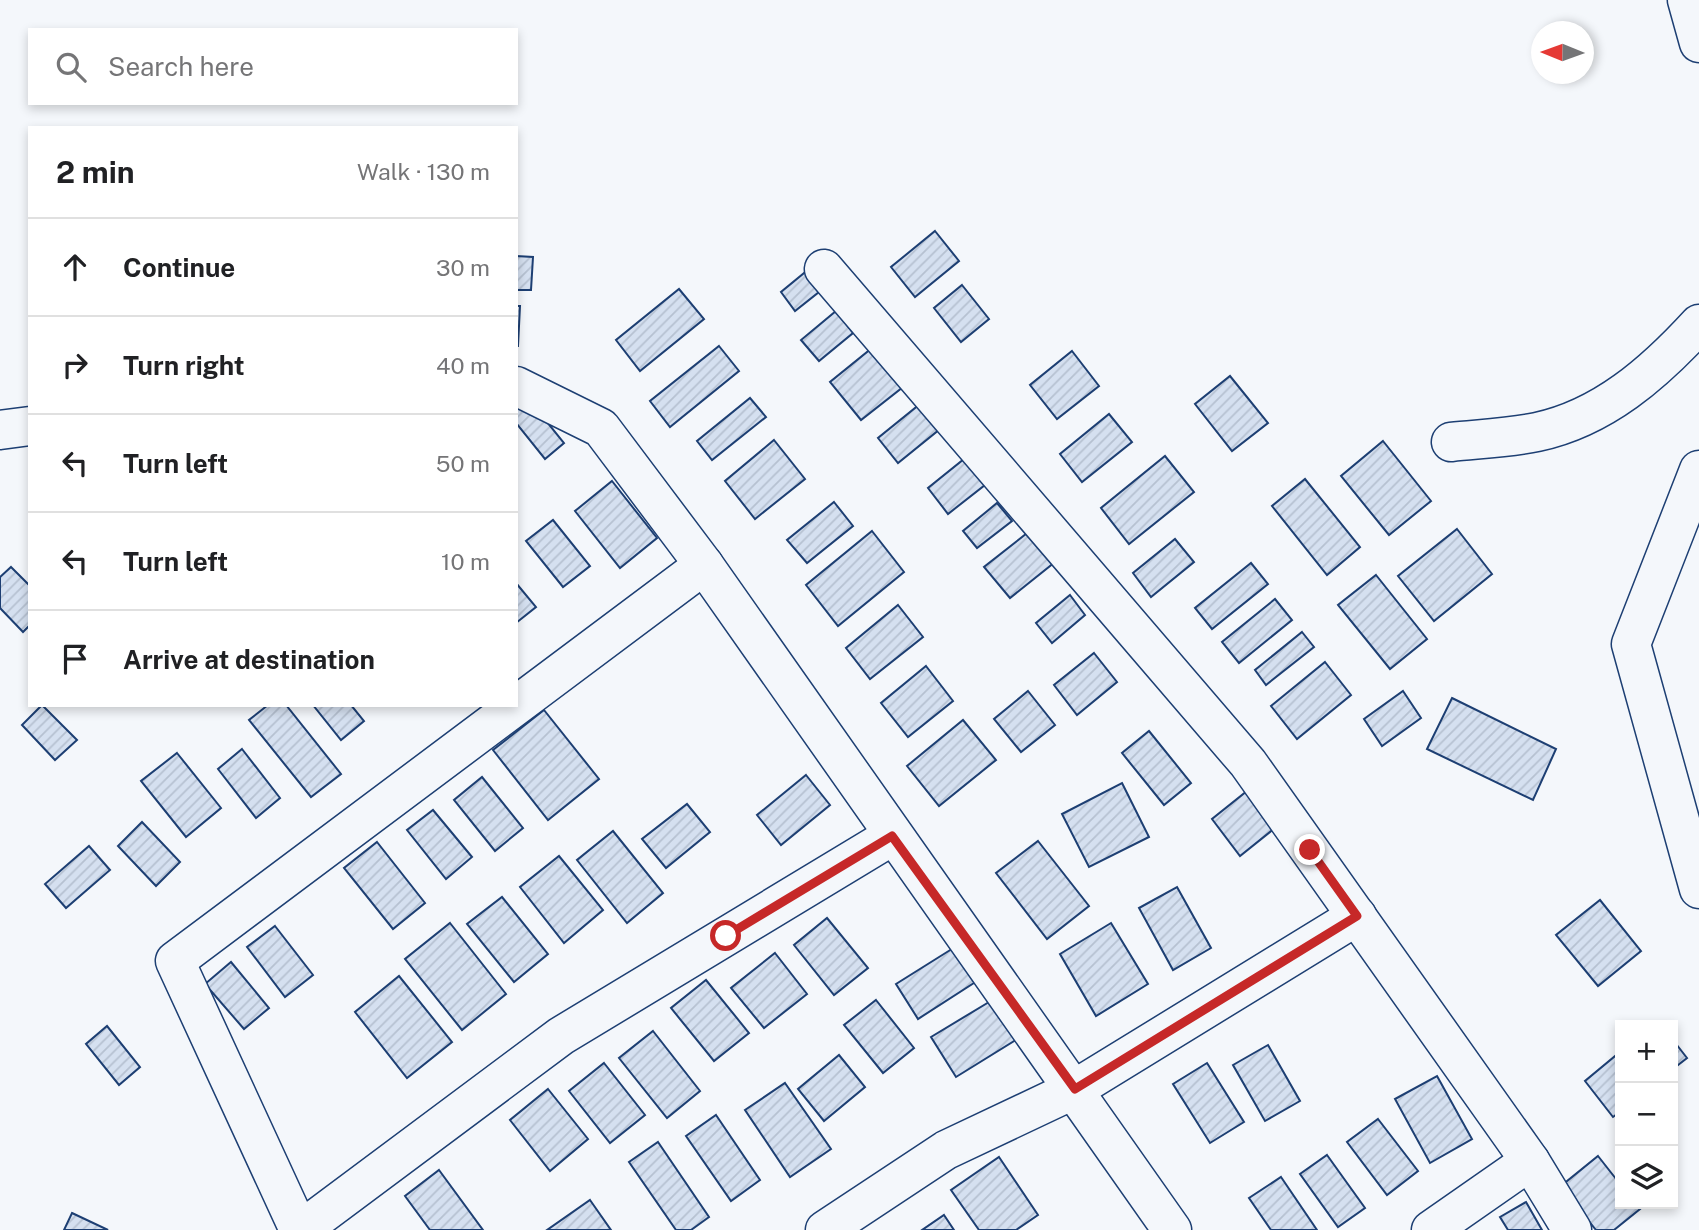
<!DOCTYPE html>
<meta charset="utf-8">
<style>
body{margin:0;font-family:"Public Sans",sans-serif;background:#f6f6f6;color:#202124}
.controls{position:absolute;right:21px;bottom:21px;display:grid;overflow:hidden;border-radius:0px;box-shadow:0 4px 10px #0003}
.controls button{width:63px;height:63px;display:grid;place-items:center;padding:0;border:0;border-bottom:2px solid #e0e0e0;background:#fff;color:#202124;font:35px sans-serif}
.compass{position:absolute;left:1531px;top:21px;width:63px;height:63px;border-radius:50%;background:#fff;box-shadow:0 4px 10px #0003;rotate:271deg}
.stop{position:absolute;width:21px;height:21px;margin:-16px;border:5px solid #c62828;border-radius:50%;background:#fff}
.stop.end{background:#c62828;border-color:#fff;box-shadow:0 2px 7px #0008}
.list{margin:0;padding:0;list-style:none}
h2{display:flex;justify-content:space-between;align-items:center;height:91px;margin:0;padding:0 28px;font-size:30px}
h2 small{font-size:23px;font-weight:400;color:#757577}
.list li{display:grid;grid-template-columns:46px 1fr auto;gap:21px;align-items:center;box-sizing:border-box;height:98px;padding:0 28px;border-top:2px solid #e0e0e0}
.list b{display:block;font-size:26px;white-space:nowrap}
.list em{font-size:23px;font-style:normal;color:#757577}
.icon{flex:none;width:38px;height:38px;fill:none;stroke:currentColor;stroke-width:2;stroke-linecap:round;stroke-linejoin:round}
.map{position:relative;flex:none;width:1699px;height:1230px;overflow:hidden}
.search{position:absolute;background:#fff;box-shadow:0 4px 10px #0003;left:28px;top:28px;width:490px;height:77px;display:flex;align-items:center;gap:18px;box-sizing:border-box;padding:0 24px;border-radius:0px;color:#757577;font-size:26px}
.panel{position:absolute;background:#fff;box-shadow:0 4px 10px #0003;left:28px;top:126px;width:490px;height:581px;border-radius:0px}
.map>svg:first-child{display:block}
</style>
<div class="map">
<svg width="1699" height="1230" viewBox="0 0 1699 1230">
<defs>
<pattern id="building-hatch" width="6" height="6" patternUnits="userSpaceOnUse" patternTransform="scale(1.75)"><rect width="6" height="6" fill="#d5e0f0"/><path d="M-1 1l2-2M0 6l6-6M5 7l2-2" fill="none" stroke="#b6c1d1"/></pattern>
</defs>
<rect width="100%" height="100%" fill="#f4f7fb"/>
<!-- building -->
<g fill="url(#building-hatch)" stroke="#1d3f73" stroke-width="2">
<polygon points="935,231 959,261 915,297 891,267"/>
<polygon points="516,256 533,257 531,290 516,290"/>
<polygon points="809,269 824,288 795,311 781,292"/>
<polygon points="962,285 989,319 961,342 934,308"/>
<polygon points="679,289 704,319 640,371 616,340"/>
<polygon points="516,306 520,306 518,346 516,346"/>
<polygon points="836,311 853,333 819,361 801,340"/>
<polygon points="719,346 739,371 670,427 650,401"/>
<polygon points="872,348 903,387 861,420 830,382"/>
<polygon points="1072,351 1099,386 1057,419 1030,385"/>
<polygon points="1230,376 1268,423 1232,451 1195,404"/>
<polygon points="526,396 564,443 545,459 516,423 516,404"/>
<polygon points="750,398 766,417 712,460 697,441"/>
<polygon points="920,404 940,429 898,463 878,438"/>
<polygon points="1109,414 1132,442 1082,482 1060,454"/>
<polygon points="774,440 805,479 755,519 725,481"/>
<polygon points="1383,441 1431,501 1389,535 1341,476"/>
<polygon points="969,455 990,481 948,514 928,488"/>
<polygon points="1165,456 1194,492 1129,544 1101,508"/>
<polygon points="1305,479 1360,547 1327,575 1272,506"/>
<polygon points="612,481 657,538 620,568 575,511"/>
<polygon points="834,502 853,526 807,563 787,540"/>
<polygon points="997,503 1012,521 977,548 963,531"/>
<polygon points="553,520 590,566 563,587 526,541"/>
<polygon points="1457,529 1492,574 1434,621 1398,576"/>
<polygon points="1031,530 1055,562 1010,598 984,567"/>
<polygon points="872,531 904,572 838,626 806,585"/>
<polygon points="1175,539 1194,562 1151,597 1133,573"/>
<polygon points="1251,563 1268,584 1212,629 1195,608"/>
<polygon points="11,567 30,586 30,625 23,632 0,608 0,577"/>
<polygon points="1376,575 1427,639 1390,669 1338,605"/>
<polygon points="516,583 536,607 516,623"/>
<polygon points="1070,595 1085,615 1052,643 1036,623"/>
<polygon points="1275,599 1292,620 1239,663 1222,642"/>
<polygon points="898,605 923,637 870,679 846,648"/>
<polygon points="1302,632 1314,647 1266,685 1255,670"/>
<polygon points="1094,653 1117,682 1077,715 1054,685"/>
<polygon points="1325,662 1351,695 1297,739 1271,706"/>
<polygon points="926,666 953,701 908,737 881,703"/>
<polygon points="1028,691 1055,725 1021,752 994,719"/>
<polygon points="1403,691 1421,718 1382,746 1364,719"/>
<polygon points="1452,698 1556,749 1533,800 1427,749"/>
<polygon points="42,705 77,740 55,760 22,725"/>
<polygon points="268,705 286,705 341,774 311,797 249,720"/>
<polygon points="313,705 351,705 364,721 341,740"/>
<polygon points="544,710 599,779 548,820 493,750"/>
<polygon points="963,720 996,760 939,806 907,766"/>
<polygon points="1149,731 1191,783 1164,805 1122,753"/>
<polygon points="242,749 280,798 256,818 218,769"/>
<polygon points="177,753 221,808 186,837 141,781"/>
<polygon points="806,775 830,805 781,845 757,815"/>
<polygon points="482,777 523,828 495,851 454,800"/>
<polygon points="1122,783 1149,837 1089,867 1062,814"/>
<polygon points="1252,787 1280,824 1240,856 1212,819"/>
<polygon points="687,804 710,832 666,868 642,839"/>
<polygon points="433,810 472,857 446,879 407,830"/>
<polygon points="142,822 180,862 156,886 118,846"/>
<polygon points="613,831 663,893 627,923 577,860"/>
<polygon points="1038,841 1089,906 1047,939 996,873"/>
<polygon points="377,842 425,903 393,929 344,868"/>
<polygon points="89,846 110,870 66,908 45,884"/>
<polygon points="559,856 603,910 564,943 520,887"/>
<polygon points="1177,887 1211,948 1173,970 1139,908"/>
<polygon points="502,897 548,954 514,982 467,924"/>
<polygon points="1600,900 1641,951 1598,986 1556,935"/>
<polygon points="827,918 868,968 834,995 794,945"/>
<polygon points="450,923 506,994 462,1030 405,959"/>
<polygon points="1111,923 1148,984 1096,1016 1060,954"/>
<polygon points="275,926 313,975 285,997 247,947"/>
<polygon points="955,947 977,981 918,1019 896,984"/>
<polygon points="775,953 807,994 764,1028 731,988"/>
<polygon points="231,962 269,1008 244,1029 205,984"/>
<polygon points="399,976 452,1042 407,1078 355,1012"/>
<polygon points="706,980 749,1033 714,1061 671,1008"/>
<polygon points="994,999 1019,1038 956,1077 931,1037"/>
<polygon points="876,1000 914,1048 883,1073 844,1025"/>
<polygon points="107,1026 140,1067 119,1085 86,1044"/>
<polygon points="653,1031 700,1091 667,1118 619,1058"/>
<polygon points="1673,1040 1687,1058 1673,1069"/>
<polygon points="1268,1045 1300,1101 1265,1121 1233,1065"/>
<polygon points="1620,1052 1620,1112 1613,1117 1585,1081"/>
<polygon points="839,1055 865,1087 824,1121 798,1089"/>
<polygon points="604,1063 645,1115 610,1143 569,1091"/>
<polygon points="1207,1063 1244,1122 1210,1143 1173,1084"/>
<polygon points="1437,1076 1472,1139 1430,1163 1395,1099"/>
<polygon points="785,1083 831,1149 790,1177 745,1110"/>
<polygon points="548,1089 588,1139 550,1171 510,1120"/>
<polygon points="716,1115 760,1180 731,1201 686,1136"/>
<polygon points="1378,1119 1418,1171 1387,1195 1347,1142"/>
<polygon points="658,1142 709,1217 691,1230 676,1230 629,1162"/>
<polygon points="1327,1155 1365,1208 1338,1227 1300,1174"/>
<polygon points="1598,1156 1620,1184 1620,1204 1636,1204 1640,1209 1614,1230 1596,1230 1561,1186"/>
<polygon points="999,1157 1038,1215 1016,1230 979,1230 951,1190"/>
<polygon points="439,1170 483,1230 430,1230 405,1196"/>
<polygon points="1281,1177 1317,1230 1271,1230 1249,1198"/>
<polygon points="590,1200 611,1230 547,1230"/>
<polygon points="1526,1202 1542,1230 1508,1230 1500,1217"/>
<polygon points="72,1213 108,1230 64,1230"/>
<polygon points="944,1215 954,1230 922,1230"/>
</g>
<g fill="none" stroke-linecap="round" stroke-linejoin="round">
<defs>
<g id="minor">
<polyline points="1687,0 1699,43"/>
<polyline points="824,269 1248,763 1530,1161 1572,1230"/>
<polyline points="516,386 601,428 704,565 1172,1230"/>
<polyline points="0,430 30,426"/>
<path d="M1451 442C1479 439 1509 438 1537 432 1603 418 1654 373 1699 324"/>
<polyline points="1699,470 1631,644 1699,889"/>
<polyline points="299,1230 175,961 704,565"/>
<polyline points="301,1230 561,1036 892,836"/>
<polyline points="825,1230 946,1150 1075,1089 1357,916"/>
<polyline points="1431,1230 1530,1161"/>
</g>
</defs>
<!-- minor casing -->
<use href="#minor" stroke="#1d3f73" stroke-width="41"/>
<!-- minor -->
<use href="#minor" stroke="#f4f7fb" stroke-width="38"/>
</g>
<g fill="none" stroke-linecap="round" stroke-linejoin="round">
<!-- route -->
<polyline stroke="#c62828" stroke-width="9" points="726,936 892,836 1075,1089 1357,916 1310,850"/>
</g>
</svg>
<div class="controls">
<button>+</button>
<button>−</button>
<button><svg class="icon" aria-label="layers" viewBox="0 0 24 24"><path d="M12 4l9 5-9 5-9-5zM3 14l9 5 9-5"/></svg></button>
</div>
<svg class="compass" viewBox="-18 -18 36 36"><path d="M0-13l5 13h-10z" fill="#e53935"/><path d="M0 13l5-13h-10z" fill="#757577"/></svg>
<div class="stop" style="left:726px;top:936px"></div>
<div class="stop end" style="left:1310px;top:850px"></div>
<div class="search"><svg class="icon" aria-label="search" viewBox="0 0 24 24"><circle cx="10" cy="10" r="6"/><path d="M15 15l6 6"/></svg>Search here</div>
<section class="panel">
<h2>2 min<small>Walk · 130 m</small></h2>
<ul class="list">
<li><svg class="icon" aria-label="ahead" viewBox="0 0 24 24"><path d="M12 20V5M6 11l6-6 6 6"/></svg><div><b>Continue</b></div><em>30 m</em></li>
<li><svg class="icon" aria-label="right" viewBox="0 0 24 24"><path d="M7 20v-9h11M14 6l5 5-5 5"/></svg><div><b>Turn right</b></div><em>40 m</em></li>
<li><svg class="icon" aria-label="left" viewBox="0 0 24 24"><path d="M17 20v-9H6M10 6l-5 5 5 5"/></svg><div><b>Turn left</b></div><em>50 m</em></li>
<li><svg class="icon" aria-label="left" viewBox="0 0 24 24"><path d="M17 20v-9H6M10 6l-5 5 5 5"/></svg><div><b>Turn left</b></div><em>10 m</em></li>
<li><svg class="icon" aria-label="arrive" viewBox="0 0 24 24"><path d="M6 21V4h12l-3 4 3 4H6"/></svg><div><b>Arrive at destination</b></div></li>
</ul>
</section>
</div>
